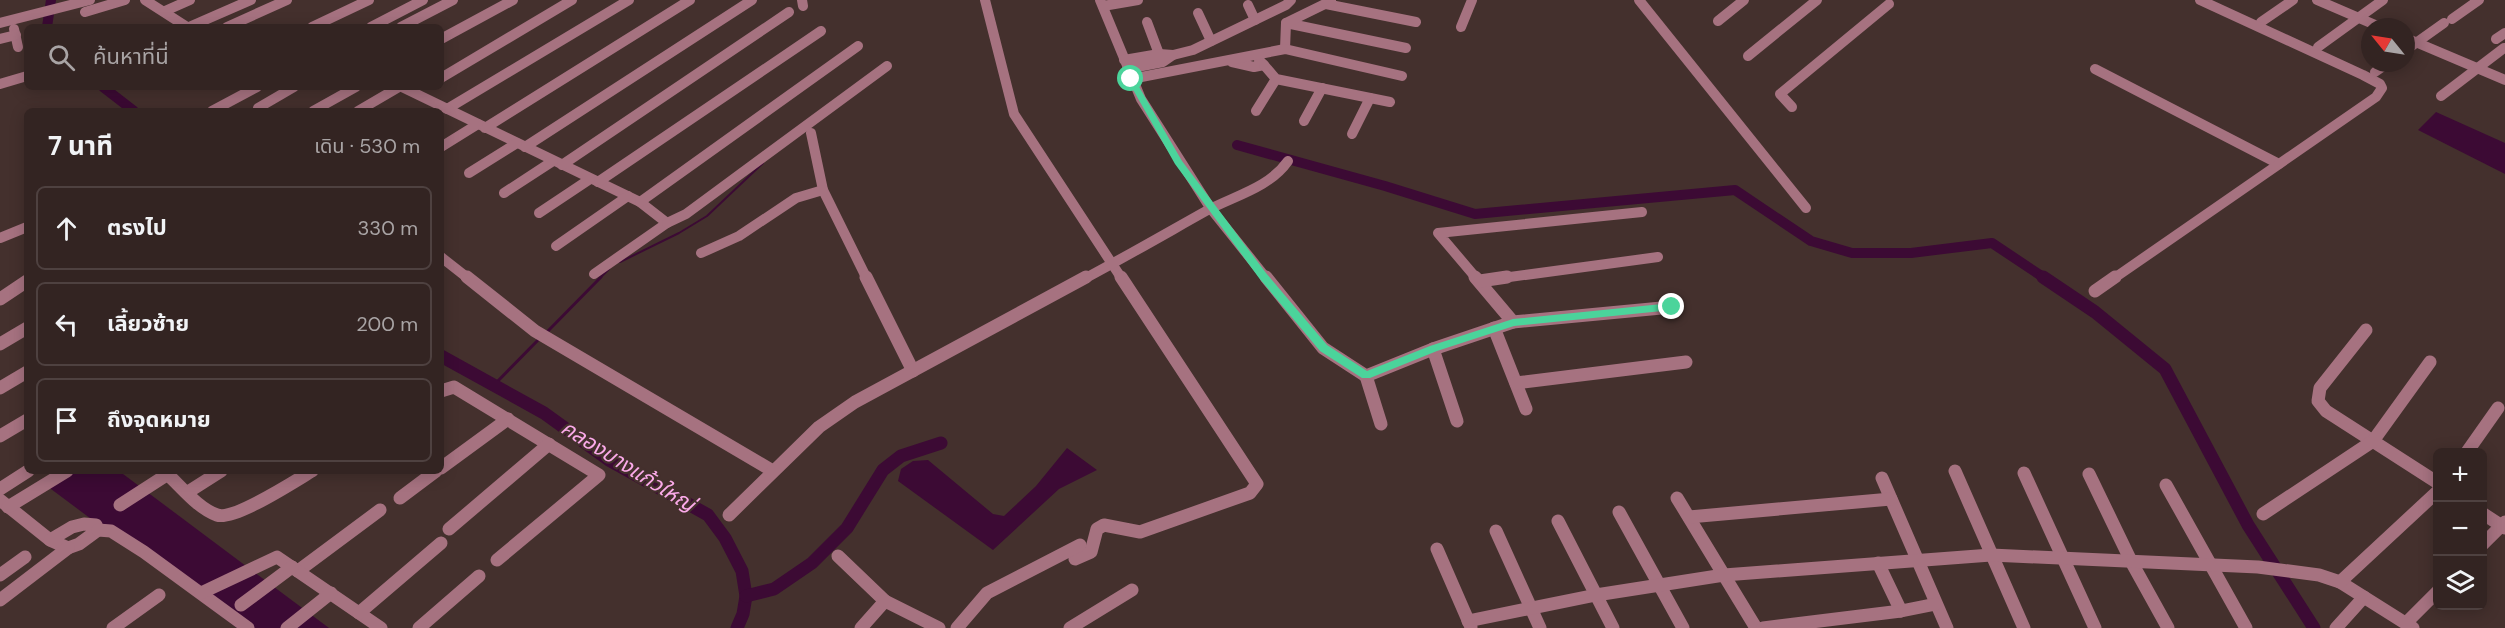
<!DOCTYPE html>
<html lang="th">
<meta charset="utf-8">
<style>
body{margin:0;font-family:"DM Sans","Noto Sans Thai",sans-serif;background:#3b2c2a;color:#f1f3f6}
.controls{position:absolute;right:18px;bottom:18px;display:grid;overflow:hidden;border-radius:9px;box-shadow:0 3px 15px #0003}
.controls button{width:54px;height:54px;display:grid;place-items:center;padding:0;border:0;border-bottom:2px solid #4e4140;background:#332422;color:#f1f3f6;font:30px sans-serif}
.compass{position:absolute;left:2361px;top:18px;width:54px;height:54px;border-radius:50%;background:#332422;box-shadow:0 3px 15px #0003;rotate:300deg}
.stop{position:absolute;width:18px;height:18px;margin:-14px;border:4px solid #4bd49b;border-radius:50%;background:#fff}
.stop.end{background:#4bd49b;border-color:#fff;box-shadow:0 2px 6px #0008}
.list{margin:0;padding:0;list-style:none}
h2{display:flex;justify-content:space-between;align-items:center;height:78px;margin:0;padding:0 24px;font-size:26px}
h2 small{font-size:20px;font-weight:400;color:#a9a4a5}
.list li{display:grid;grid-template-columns:39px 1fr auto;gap:18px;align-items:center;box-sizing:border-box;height:84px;margin:0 12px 12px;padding:0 12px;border:2px solid #4e4140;border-radius:9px}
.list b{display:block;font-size:22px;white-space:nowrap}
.list em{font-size:20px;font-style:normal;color:#a9a4a5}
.icon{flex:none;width:33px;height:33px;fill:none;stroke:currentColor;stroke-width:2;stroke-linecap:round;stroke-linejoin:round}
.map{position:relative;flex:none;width:2505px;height:628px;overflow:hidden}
.search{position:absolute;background:#332422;box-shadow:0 3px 15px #0003;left:24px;top:24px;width:420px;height:66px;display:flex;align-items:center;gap:15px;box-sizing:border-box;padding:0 21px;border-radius:9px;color:#a9a4a5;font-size:22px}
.panel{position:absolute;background:#332422;box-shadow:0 3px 15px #0003;left:24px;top:108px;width:420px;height:366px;border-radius:9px}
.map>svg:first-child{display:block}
</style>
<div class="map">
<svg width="2505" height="628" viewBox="0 0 2505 628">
<rect width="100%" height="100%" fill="#44302d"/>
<!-- water -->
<g fill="#3c0a34">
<polygon points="2436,112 2505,143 2505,174 2418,130"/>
<polygon points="1067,448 1097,470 1059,489 993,550 898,481 901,469 913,461 928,460 993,514 1004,516 1036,486"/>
<polygon points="72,471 119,471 329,628 237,628 47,486"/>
</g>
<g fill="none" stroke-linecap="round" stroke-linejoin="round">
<!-- stream-far1 -->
<g stroke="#3c0a34" stroke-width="2">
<polyline points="620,262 679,233 707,216 763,163"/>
<polyline points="599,279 609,269"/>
</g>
<!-- stream -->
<g stroke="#3c0a34" stroke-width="3">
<polyline points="546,333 601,277"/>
<polyline points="494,385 541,337"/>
</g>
<!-- canal-far1 -->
<g stroke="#3c0a34" stroke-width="10">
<polyline points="47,27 51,0"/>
<polyline points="103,87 134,111"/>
<polyline points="1237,145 1385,186 1475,214 1735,190 1811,241 1852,253 1911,253 1992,243 2046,279"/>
</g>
<!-- canal -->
<g stroke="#3c0a34" stroke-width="13">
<polyline points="2043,277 2095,312 2165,369 2248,525 2314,628"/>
<polyline points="441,356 544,413 609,460 708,515 725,538 742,571 746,596 743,614 737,628"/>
<polyline points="746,596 774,589 812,563 847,528 883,470 901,456 941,443"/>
</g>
<!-- minor-far1 -->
<g stroke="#a67280" stroke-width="10">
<polyline points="145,0 187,27"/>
<polyline points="802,0 803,6"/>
<polyline points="985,0 1014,114 1122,279"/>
<polyline points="1100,0 1141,99 1211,209 1267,279"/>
<polyline points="1639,0 1806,208"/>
<polyline points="2317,0 2380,27"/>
<polyline points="1326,4 1416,22"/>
<polyline points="1248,5 1255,20"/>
<polyline points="1103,6 1138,0"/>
<polyline points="165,11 190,0"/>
<polyline points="85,12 125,0"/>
<polyline points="1198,13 1211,41"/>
<polyline points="2452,19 2479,0"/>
<polyline points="1718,21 1744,0"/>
<polyline points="1147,22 1159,54"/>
<polyline points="2261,22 2293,0"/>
<polyline points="0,23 90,0"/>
<polyline points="1286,23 1406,48"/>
<polyline points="189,27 251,0"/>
<polyline points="227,27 287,0"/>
<polyline points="312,27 369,0"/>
<polyline points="371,27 423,0"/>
<polyline points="401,27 453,0"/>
<polyline points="1461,27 1472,0"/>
<polyline points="14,29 18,47"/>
<polyline points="2406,38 2505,80"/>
<polyline points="0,39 16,35"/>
<polyline points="441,39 513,0"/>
<polyline points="2496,39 2505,33"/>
<polyline points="2318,47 2383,0"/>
<polyline points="1285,49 1286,23 1331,1"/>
<polyline points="2406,50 2444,23"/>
<polyline points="1173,55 1193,50 1286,5 1291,0"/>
<polyline points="1748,56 1817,0"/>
<polyline points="1124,60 1159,54 1173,55 1163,62 1127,69"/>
<polyline points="1232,62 1254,67 1264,65 1259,60"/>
<polyline points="1264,65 1276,79 1390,102"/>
<polyline points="2095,69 2279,164"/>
<polyline points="2375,72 2388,63"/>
<polyline points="441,78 572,0"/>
<polyline points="1131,79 1285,49 1402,76"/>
<polyline points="0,84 27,76"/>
<polyline points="402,87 640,202 667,223 594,274"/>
<polyline points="2441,96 2504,48"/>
<polyline points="1792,107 1780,94 1889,4"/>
<polyline points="447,109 629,0"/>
<polyline points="212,111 257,87"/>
<polyline points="263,111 258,108 294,87"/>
<polyline points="313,111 356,87"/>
<polyline points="358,111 399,87"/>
<polyline points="1256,111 1276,79"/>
<polyline points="1304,121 1322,88"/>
<polyline points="485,128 690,0"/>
<polyline points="811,133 823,190 867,279"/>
<polyline points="1352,134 1370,98"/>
<polyline points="441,147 478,124"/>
<polyline points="525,147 752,0"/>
<polyline points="562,165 789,12"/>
<polyline points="469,173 517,143"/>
<polyline points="598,182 821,31"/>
<polyline points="504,193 553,161"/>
<polyline points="640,202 858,46"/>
<polyline points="539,213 590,179"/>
<polyline points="667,223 686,214 887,66"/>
<polyline points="0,238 27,227"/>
<polyline points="556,246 628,196"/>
<polyline points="701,253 739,236 796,198 823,190"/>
<polyline points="441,257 469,279"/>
<path d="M1084 279C1125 257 1165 234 1206 211 1234 196 1269 188 1288 161"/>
<polyline points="1477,279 1438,233 1642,212"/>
<polyline points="1495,279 1658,257"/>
<polyline points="2113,279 2376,97 2382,88 2380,84 2363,75 2200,0"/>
</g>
<!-- minor -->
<g stroke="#a67280" stroke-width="13">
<polyline points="467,277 535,331 773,471"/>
<polyline points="866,277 913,371"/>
<polyline points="1266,277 1323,348 1366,376 1433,349 1513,322 1475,277"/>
<polyline points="1480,281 1507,277"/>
<polyline points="2095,291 2115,277"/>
<polyline points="0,299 27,281"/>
<polyline points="1513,322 1672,307"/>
<polyline points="1494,328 1526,409"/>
<polyline points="2366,330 2320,388 2318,401 2326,411 2438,483"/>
<polyline points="0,344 27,328"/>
<polyline points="1433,349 1457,421"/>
<polyline points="1366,376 1381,424"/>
<polyline points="1516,383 1686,362"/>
<polyline points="0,388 27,372"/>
<polyline points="441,391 454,387 599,475 497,560"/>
<polyline points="0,436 27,420"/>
<polyline points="2467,452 2498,408"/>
<polyline points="441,468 508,419"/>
<path d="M164 471C180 485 197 508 217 515 234 521 295 481 312 471"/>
<polyline points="1955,471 2024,628"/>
<polyline points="2024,473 2095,628"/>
<polyline points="2089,474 2132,563 2168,628"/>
<polyline points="1882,478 1947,628"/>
<polyline points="2166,485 2246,628"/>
<polyline points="0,489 28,471"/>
<polyline points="188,492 221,471"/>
<polyline points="400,498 436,471"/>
<polyline points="1677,498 1756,628"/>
<polyline points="0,500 50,540"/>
<polyline points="120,505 168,474"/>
<polyline points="8,507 67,471"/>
<polyline points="1619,512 1683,628"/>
<polyline points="2482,513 2505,528"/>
<polyline points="2263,514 2373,441 2430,362"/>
<polyline points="729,515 819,427 855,402 1086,277"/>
<polyline points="1689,517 1891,499"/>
<polyline points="1558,521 1613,628"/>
<polygon points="84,524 96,525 98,530 79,544 68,548 50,540 72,527"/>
<polyline points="449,529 549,444"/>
<polyline points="98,530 111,531 144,552 248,628"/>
<polyline points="1496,531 1540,628"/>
<polyline points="2482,545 2505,522"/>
<polyline points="1437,549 1471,627"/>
<polyline points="838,556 885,601"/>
<polyline points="1075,559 1091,552 1097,529 1104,525 1140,532 1250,493 1257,484 1121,277"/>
<polyline points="1878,563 1901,611"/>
<polyline points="298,571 380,510"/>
<polyline points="0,575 25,557"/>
<polyline points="2340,582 2413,628"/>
<polyline points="201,593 277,557 381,628"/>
<polyline points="0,600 68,548"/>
<polyline points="241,605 292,567"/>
<polyline points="359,613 441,543"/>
<polyline points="1468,621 1596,595 1724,575 1991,555 2258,567 2319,575 2340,582 2438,491"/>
<polyline points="2406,623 2438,591"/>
<polyline points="113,628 159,595"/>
<polyline points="287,628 331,593"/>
<polyline points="419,628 479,576"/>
<polyline points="861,628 885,601 939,628"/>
<polyline points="957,628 987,593 1080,545"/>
<polyline points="1070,628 1132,590"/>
<polyline points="1763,628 1901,611 1936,604"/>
<polyline points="2336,628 2364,597"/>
</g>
</g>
<!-- route -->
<polygon fill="#4bd49b" points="1128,78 1134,78 1182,161 1266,273 1327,345 1367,371 1430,346 1513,319 1672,303 1676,307 1672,310 1514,326 1437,351 1370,378 1362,378 1320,351 1259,278 1175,164 1127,79"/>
<g text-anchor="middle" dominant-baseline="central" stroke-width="4.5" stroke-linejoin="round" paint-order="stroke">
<!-- water labels -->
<g font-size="21" font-style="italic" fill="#fbaae9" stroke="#44302d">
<text transform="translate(628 466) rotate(32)">คลองบางแก้วใหญ่</text>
</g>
</g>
</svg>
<div class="controls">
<button>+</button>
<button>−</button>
<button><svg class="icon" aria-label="layers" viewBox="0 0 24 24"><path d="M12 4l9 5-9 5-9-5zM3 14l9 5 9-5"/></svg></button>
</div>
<svg class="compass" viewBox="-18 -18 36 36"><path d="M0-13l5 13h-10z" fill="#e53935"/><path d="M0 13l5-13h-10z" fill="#a9a4a5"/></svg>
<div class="stop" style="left:1131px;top:79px"></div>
<div class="stop end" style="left:1672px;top:307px"></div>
<div class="search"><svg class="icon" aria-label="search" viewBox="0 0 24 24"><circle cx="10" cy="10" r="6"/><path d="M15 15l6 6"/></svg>ค้นหาที่นี่</div>
<section class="panel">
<h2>7 นาที<small>เดิน · 530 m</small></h2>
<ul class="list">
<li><svg class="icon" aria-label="ahead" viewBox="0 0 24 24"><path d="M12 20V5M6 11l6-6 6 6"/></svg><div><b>ตรงไป</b></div><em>330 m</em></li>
<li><svg class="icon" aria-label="left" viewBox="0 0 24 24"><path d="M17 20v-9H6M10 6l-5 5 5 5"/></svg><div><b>เลี้ยวซ้าย</b></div><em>200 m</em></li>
<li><svg class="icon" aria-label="arrive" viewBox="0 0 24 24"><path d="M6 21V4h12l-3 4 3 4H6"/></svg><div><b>ถึงจุดหมาย</b></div></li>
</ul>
</section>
</div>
